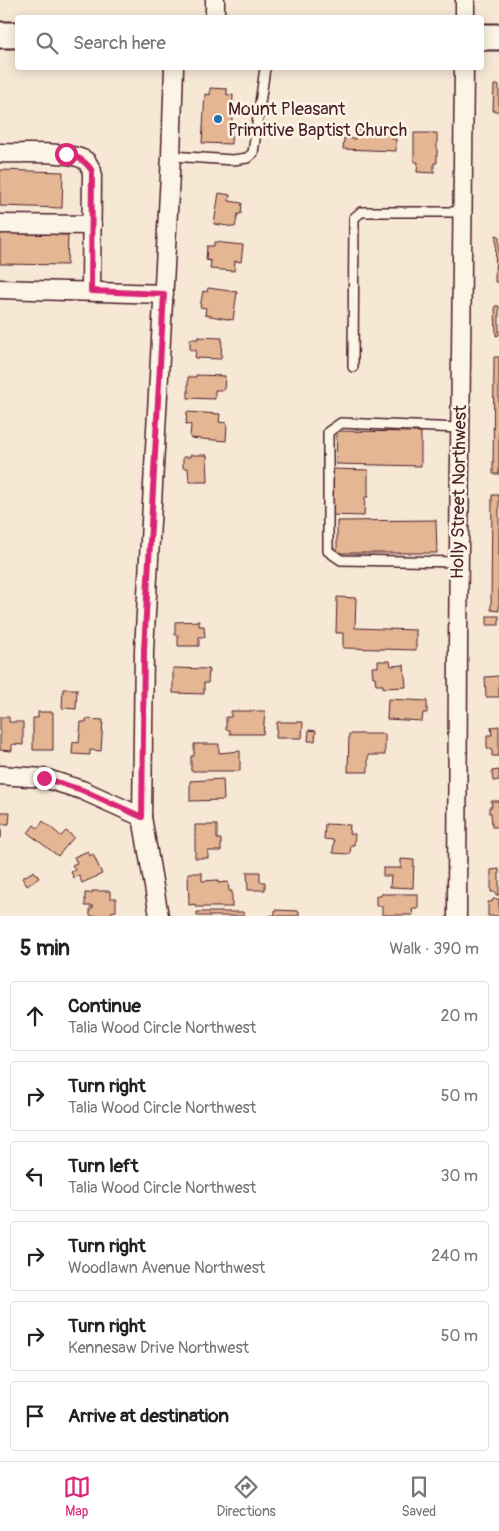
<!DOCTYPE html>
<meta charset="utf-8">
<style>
body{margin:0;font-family:Pangolin,sans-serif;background:#f2f2f2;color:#222}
.stop{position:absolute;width:15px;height:15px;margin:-11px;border:4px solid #db2777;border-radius:50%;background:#fff}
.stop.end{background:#db2777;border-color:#fff;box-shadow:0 1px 5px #0008}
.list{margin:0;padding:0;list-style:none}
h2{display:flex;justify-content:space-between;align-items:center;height:65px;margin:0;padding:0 20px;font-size:21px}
h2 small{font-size:16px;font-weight:400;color:#767676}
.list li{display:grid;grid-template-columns:32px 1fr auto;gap:15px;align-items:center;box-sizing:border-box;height:70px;margin:0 10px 10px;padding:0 10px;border:1px solid #e0e0e0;border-radius:5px}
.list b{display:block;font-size:19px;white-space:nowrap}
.list p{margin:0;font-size:16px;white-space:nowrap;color:#767676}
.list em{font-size:16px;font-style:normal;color:#767676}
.icon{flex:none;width:28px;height:28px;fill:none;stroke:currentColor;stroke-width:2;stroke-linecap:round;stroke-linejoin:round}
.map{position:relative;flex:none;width:499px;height:916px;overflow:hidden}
.search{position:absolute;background:#fff;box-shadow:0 2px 12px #0003;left:15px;right:15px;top:15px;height:55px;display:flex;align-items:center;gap:12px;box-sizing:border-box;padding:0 18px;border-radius:5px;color:#767676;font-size:19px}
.sheet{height:545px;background:#fff}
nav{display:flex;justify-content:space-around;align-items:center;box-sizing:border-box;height:70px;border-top:1px solid #e0e0e0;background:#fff;font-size:14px;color:#767676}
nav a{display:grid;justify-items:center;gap:2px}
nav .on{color:#db2777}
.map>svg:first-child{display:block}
</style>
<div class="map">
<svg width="499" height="916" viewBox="0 0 499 916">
<rect width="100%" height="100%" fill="#f7e8d5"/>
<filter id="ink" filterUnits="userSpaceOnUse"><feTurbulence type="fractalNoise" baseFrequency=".02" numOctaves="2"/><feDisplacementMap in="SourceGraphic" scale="10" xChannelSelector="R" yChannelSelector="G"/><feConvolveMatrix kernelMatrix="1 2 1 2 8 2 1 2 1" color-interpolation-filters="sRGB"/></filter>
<g filter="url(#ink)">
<!-- building -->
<g fill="#e4b694" stroke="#4a1f2b">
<polygon points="494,85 499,85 499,111 493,111"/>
<polygon points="210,88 227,89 227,95 233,95 231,144 202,143 205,94 210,95"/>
<polygon points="372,126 393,126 392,139 396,139 396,151 343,149 344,138 355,139 355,130 372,131"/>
<polygon points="414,133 437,133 437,163 434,163 434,173 417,172 418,162 414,162"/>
<polygon points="0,170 63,172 62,208 0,206"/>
<polygon points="219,193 230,195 229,201 242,203 241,214 238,214 235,227 214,224"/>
<polygon points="0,233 68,235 67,265 0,264"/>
<polygon points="496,235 499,236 499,282 495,282"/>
<polygon points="214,242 243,245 241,262 235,261 234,271 210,269 211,261 206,260 207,246 214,246"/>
<polygon points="208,288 237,292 233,320 205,315 206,308 200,307 203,291 207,292"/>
<polygon points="495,306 499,306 499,335 496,336"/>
<polygon points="198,337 222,338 221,359 195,358 196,350 190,350 190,339 198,339"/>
<polygon points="494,357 499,357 499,474 493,474"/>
<polygon points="196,375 225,376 224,390 215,390 215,399 188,398 188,377 196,377"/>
<polygon points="187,412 220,414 219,422 227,423 226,441 190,438 191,425 186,424"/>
<polygon points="337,431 421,432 421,466 336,464"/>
<polygon points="190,455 207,455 208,482 189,482 188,468 183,468 183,457 190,457"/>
<polygon points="331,469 368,470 368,497 365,497 364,516 331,515"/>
<polygon points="492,495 499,495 499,611 491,610"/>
<polygon points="436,520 437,553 337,553 337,521"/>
<polygon points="337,597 356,598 355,628 416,630 416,650 343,648 343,633 336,633"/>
<rect x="487" y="616" width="12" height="9"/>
<polygon points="199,621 199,626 204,626 205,637 199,637 199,646 178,646 178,635 175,635 175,622"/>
<polygon points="378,661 390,661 391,666 404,665 406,687 383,688 383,685 376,685 375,677 373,677 372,667 378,667"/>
<polygon points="173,668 209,669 208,683 204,683 204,694 173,693"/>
<polygon points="499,676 499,697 486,697 485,677"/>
<polygon points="63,689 77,689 76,709 62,708"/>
<polygon points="388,699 427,701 427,713 423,713 422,721 387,719"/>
<polygon points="231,711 265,711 263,734 230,734 230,730 226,730 226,717 231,717"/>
<polygon points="38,712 53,712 53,750 33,750 33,718 38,718"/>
<polygon points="0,717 9,717 9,722 23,722 23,745 12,744 12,751 0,750"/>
<polygon points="86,719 103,720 101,751 90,750 90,755 72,754 73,742 79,743 81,722 86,722"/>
<polygon points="277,722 303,722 302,738 276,738"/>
<polygon points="499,726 499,756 492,756 492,749 487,749 487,735 492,735 491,727"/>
<polygon points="309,730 316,731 315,741 308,741"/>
<polygon points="349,734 385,734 385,755 368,755 368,772 348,772"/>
<polygon points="194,744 219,744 219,753 240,751 240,771 191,771 191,756 194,756"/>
<polygon points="499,770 499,780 493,781 492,771"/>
<polygon points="223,779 224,800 190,801 190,781"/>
<polygon points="491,801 499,801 499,827 492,827 491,813 489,813 489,807 492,807"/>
<polygon points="0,812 10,812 9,824 1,824 1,838"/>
<polygon points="43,821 61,836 66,831 74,837 58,856 28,833 34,825 38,828"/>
<polygon points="325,824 350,825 349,834 355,834 354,845 351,845 350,854 333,853 334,840 324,839"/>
<polygon points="195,825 217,825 217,839 221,839 221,851 208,851 208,858 195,858"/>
<polygon points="88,851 90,856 93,854 102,874 82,883 79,875 74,878 71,872 75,870 72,865 77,863 74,857"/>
<polygon points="401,859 414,860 413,888 390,887 391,876 383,876 383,868 401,868"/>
<polygon points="499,869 499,895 496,895 496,892 491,892 491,870"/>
<polygon points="34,871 39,878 27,886 22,878"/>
<polygon points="247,872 260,872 260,882 265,882 265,890 248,890"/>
<polygon points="188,873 202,873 202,881 218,880 218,883 228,882 229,891 232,891 232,907 195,907 195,904 189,905"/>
<polygon points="92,891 110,891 110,898 116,898 116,911 111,912 111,916 90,916 90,908 93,908 93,906 85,906 85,893 92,893"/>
<polygon points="381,894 418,894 418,909 412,909 413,915 382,915 382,906 376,906 376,896 381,896"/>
<polygon points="493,899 499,899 499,916 488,916 488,902 492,902"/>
<polygon points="275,910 299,911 299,916 269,916 275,915"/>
<polygon points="197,912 243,912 244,916 197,916"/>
</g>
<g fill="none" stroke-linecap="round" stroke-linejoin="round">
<defs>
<g id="lane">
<polyline points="171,156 233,160 247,158 253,153 265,68"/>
<polyline points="353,367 354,218 361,212 463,212"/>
<polyline points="459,562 341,560 328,551 328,432 341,423 460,428"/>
</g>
<g id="street">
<polyline points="215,18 215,0"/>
<polyline points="465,18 465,0"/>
<path d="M0 153C20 154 72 150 86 161 89 164 90 168 92 171L91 291"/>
<polyline points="0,224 92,225"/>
<polyline points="0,289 164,294"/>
<polyline points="0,775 44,778 82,790 142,817"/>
<polyline points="159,916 142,817 144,650 171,156 174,68"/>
<polyline points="457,916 458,643 464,68"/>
</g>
<g id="secondary">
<polyline points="0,35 18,35"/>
<polyline points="482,37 499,37"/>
</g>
</defs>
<!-- lane casing -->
<use href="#lane" stroke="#4a1f2b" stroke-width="12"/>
<!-- street casing -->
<use href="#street" stroke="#4a1f2b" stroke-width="21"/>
<!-- secondary casing -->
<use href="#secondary" stroke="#4a1f2b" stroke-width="29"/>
<!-- lane -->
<use href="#lane" stroke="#fcf5e5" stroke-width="9"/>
<!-- street -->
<use href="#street" stroke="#fcf5e5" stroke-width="18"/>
<!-- secondary -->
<use href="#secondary" stroke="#fcf5e5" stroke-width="25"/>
</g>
</g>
<g fill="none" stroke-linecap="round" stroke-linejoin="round" filter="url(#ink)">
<!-- route -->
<path stroke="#db2777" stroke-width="6" d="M44 778 82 790 142 817 144 650 164 294 91 291 92 171C85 160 78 157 66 154"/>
</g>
<!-- markers -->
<circle fill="#1f6fb2" stroke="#fcf5e5" stroke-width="2" cx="218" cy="119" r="5"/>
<g text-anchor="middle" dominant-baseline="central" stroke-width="5" stroke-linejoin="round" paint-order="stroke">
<!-- poi labels -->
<g font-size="18" fill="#4a1f2b" stroke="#fcf5e5" text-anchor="start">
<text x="228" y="109">Mount Pleasant<tspan x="228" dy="21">Primitive Baptist Church</tspan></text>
</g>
<!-- street labels -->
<g font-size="18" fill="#4a1f2b" stroke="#fcf5e5">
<text transform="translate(459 492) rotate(-89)">Holly Street Northwest</text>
</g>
</g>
</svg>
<div class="stop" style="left:66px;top:154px"></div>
<div class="stop end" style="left:44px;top:778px"></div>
<div class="search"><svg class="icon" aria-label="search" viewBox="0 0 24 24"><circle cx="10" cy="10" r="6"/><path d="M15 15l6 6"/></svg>Search here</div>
</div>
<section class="sheet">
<h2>5 min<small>Walk · 390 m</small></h2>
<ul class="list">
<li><svg class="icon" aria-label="ahead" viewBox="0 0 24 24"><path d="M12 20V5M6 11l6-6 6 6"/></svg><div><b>Continue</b><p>Talia Wood Circle Northwest</p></div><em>20 m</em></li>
<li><svg class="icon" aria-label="right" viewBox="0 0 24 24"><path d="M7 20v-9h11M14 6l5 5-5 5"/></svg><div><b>Turn right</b><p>Talia Wood Circle Northwest</p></div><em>50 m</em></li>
<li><svg class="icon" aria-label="left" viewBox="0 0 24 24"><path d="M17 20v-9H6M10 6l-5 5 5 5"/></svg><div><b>Turn left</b><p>Talia Wood Circle Northwest</p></div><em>30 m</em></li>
<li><svg class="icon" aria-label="right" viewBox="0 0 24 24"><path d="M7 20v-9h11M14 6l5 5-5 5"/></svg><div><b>Turn right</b><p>Woodlawn Avenue Northwest</p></div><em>240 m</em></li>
<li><svg class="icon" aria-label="right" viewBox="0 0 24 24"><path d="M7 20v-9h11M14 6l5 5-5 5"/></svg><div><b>Turn right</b><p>Kennesaw Drive Northwest</p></div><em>50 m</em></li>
<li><svg class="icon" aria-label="arrive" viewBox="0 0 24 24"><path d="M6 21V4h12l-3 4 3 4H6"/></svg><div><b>Arrive at destination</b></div></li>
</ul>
</section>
<nav>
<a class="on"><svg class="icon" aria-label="map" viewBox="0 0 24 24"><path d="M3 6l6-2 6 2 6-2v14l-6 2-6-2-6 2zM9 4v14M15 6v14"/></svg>Map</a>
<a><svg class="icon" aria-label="directions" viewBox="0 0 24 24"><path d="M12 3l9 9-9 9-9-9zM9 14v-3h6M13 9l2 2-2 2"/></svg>Directions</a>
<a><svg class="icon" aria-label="saved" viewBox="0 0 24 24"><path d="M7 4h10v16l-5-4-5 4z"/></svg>Saved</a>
</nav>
